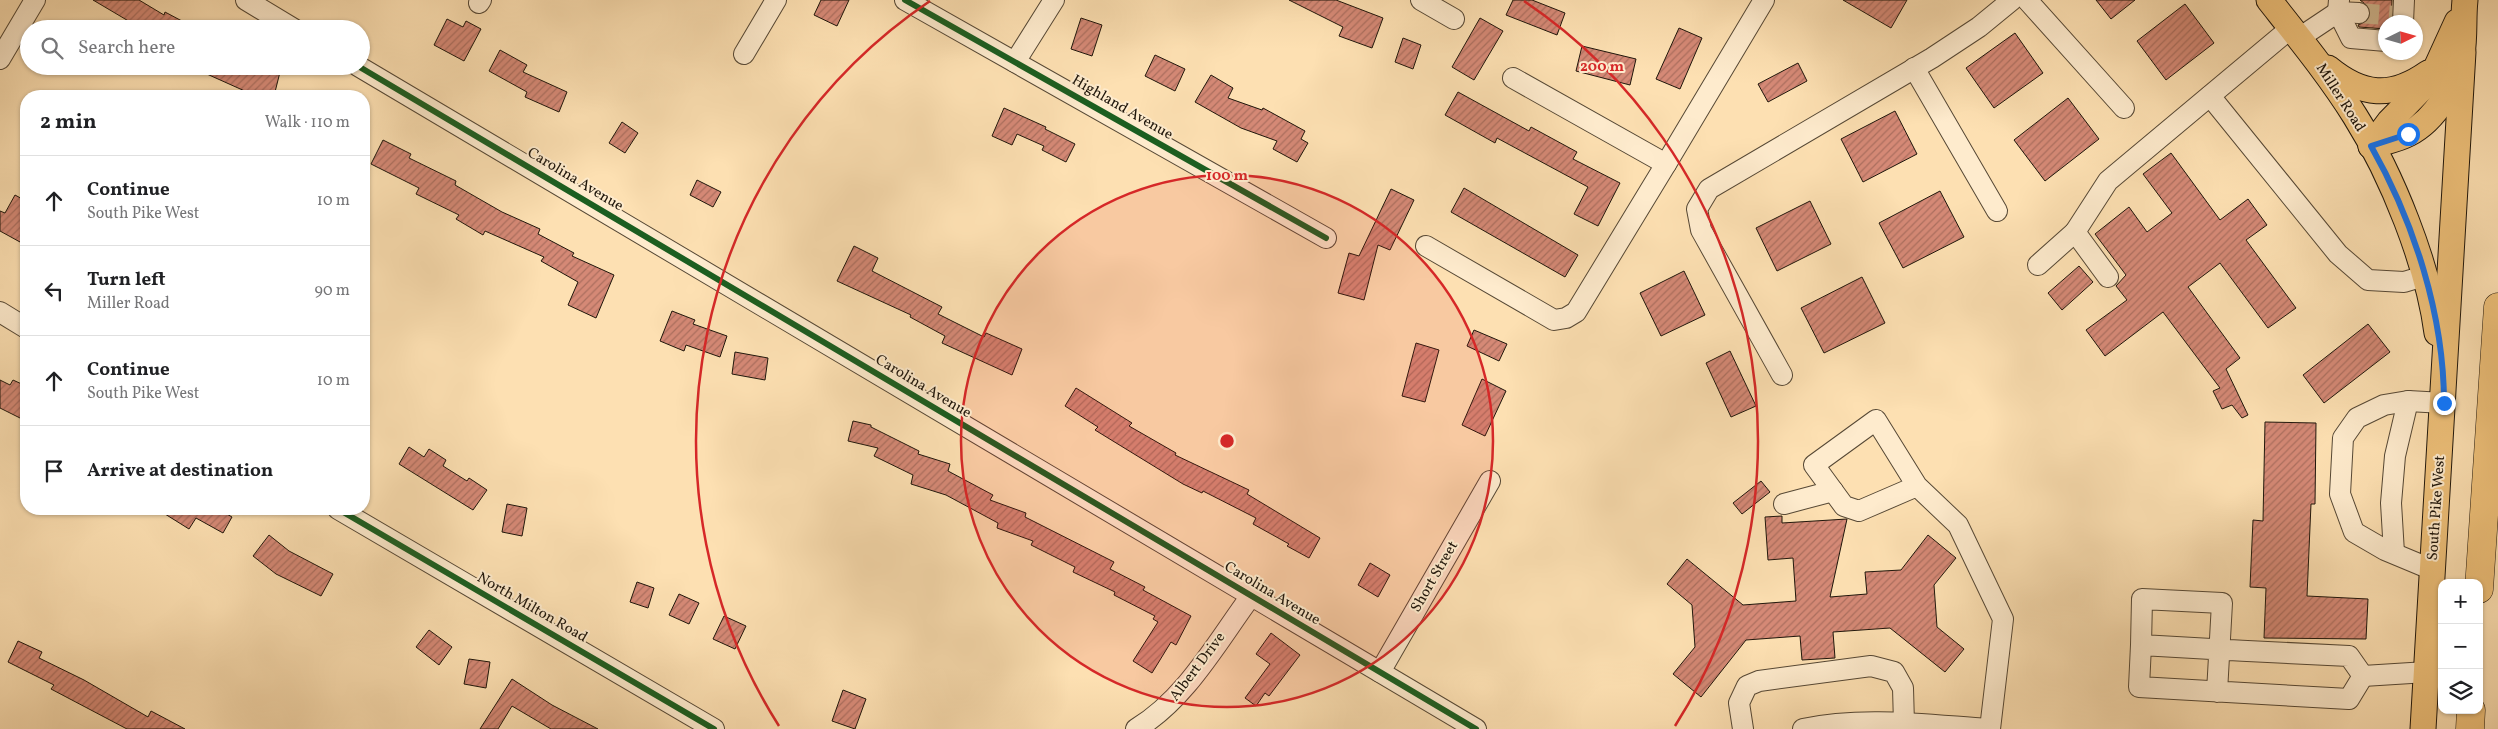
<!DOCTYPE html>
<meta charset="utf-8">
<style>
body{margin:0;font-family:Vollkorn,serif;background:#f6f6f6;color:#202124}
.controls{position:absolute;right:15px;bottom:15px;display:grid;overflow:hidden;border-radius:10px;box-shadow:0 1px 4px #0004}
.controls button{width:45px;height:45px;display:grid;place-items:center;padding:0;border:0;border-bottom:1px solid #e0e0e0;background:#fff;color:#202124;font:25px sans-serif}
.compass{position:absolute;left:2378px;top:15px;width:45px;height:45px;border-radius:50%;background:#fff;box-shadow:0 1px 4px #0004;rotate:85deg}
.stop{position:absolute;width:15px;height:15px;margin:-11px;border:4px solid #1a73e8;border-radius:50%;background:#fff}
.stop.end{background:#1a73e8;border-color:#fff;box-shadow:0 1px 5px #0008}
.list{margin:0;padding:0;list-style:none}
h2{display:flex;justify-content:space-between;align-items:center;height:65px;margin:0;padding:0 20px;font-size:21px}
h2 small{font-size:16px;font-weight:400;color:#757577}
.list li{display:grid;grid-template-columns:32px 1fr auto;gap:15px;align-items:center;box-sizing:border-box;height:90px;padding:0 20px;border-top:1px solid #e0e0e0}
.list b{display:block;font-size:19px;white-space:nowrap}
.list p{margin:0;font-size:16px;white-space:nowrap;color:#757577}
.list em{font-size:16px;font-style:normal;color:#757577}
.icon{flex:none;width:28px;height:28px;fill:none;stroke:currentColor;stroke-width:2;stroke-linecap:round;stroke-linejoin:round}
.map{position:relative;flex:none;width:2498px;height:729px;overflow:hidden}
.search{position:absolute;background:#fff;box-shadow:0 1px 4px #0004;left:20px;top:20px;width:350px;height:55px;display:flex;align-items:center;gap:12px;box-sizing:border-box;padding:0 18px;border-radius:28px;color:#757577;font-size:19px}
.panel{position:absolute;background:#fff;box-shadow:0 1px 4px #0004;left:20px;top:90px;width:350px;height:425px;border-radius:20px}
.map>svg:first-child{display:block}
</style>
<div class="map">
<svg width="2498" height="729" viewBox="0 0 2498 729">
<defs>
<pattern id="building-hatch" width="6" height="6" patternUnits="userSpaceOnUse" patternTransform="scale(1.25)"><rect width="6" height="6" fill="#d58976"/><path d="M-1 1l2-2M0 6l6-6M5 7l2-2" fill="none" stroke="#ac6f5f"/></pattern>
</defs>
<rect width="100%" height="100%" fill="#fde0b2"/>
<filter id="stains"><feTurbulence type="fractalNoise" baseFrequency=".004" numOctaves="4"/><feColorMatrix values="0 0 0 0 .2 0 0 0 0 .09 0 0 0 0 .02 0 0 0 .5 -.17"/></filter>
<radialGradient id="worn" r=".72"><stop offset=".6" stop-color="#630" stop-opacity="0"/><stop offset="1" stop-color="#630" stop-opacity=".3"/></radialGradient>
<!-- building -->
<g fill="url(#building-hatch)" stroke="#1f160b">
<polygon points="93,0 139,0 164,15 165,12 197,29 142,29"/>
<polygon points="821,0 849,0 837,26 814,15"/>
<polygon points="1289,0 1336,0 1383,18 1372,48 1339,36 1343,27"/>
<polygon points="1513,0 1532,0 1565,13 1557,35 1506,15"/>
<polygon points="1843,0 1907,0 1891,28"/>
<polygon points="2096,0 2135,0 2111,19"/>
<polygon points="2360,0 2392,0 2391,22 2386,22 2386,29 2359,27 2358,25 2369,20 2371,14 2369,7"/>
<polygon points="2185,4 2214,43 2166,80 2137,41"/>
<polygon points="1081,18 1102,25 1092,56 1071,49"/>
<polygon points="1480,18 1503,31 1474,80 1452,67"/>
<polygon points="447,19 463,27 466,21 481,29 464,61 434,45"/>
<polygon points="1679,28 1702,38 1680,89 1656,79"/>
<polygon points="2015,33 2043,73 1994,108 1966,68"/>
<polygon points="1403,38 1421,45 1413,69 1395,62"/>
<polygon points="1582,46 1636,59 1630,85 1576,71"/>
<polygon points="500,50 527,65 523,72 567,92 559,112 525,97 527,92 489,71"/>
<polygon points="1155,55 1185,69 1175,91 1145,76"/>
<polygon points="1798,63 1807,81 1768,102 1758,84"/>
<polygon points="189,66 257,66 280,72 274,96 246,96 247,92"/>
<polygon points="1211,75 1233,88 1228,98 1262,110 1263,108 1305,131 1301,139 1308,143 1297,162 1273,149 1277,141 1241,128 1195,102"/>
<polygon points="1458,92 1529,131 1531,127 1577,152 1573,159 1620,183 1598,226 1574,214 1588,187 1497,138 1495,143 1445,115"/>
<polygon points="2068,98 2099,139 2045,181 2014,140"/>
<polygon points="1004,108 1046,127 1045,129 1075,144 1066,162 1042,150 1044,146 1017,134 1012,145 992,136"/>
<polygon points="1895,111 1917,154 1863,182 1841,139"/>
<polygon points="622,122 638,133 625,153 609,143"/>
<polygon points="383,140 411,154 409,158 456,181 455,185 502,212 540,229 538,234 574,253 572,256 614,275 596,318 568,305 578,282 541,261 544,257 485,231 483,235 456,219 459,215 416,194 419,188 371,164"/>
<polygon points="2171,153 2220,220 2248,199 2267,225 2246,240 2296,308 2268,328 2220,263 2188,287 2240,358 2226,369 2248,415 2242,418 2232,405 2222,409 2213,391 2220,388 2163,312 2105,356 2086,330 2127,300 2116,286 2126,275 2095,234 2129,207 2147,232 2172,213 2143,174"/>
<polygon points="697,180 721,192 713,207 690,195"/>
<polygon points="1464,188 1578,255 1565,277 1451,212"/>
<polygon points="1391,189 1414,200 1390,250 1378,245 1364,300 1338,293 1349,253 1359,256"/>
<polygon points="1940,191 1964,237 1903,268 1879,223"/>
<polygon points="15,195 26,201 26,230 20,242 0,231 0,211 5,213"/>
<polygon points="1810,201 1831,244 1777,271 1756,228"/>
<polygon points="854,246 878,258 872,271 942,307 938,314 984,337 986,333 1022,349 1012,375 942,343 945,336 910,317 911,315 837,281"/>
<polygon points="2079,266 2093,282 2062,310 2048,293"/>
<polygon points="1684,271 1705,315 1661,336 1640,293"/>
<polygon points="1862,277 1885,323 1824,353 1801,308"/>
<polygon points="672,311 695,320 693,324 727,336 720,357 686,345 684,351 660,341"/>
<polygon points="2368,324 2390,352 2324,403 2303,375"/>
<polygon points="1474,330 1507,344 1499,361 1467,346"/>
<polygon points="1416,343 1439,350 1425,402 1402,396"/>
<polygon points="1730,351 1756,406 1731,417 1706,363"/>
<polygon points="735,352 768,358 765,380 732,374"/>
<polygon points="1482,379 1506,391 1485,436 1462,425"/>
<polygon points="0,380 10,385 13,380 26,386 26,421 0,408"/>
<polygon points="1076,388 1132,423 1129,426 1176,453 1175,455 1249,490 1247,494 1320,538 1309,558 1287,546 1289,544 1253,524 1256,518 1203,491 1202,493 1183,484 1095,430 1098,427 1065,406"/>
<polygon points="853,421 871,425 871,427 919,451 918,454 950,464 948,471 993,495 990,500 1026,513 1025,517 1114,562 1110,569 1145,587 1143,590 1191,616 1176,645 1171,642 1152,673 1133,661 1158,622 1153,619 1155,616 1114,595 1115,592 1073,572 1075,567 1031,545 1033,541 997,528 998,523 946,495 911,484 913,475 874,456 878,448 848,441"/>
<polygon points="2265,422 2316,423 2315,504 2311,504 2307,596 2368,599 2366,639 2264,638 2266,588 2250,587 2253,520 2263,521"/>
<polygon points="409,447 424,457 429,449 446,460 443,466 467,481 469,478 487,490 473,510 399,464"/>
<polygon points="1761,481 1770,492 1742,514 1733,503"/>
<polygon points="507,504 527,508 522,536 502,532"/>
<polygon points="157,509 218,509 232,517 223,533 196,518 189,529"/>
<polygon points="1782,516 1782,523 1847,519 1830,597 1867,594 1865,572 1901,570 1928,535 1956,558 1934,585 1937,627 1964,649 1945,672 1890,628 1833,632 1835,658 1802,660 1800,636 1746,640 1701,697 1673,674 1695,647 1692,605 1667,584 1687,559 1743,605 1796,601 1793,558 1768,560 1765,517"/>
<polygon points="269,535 289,551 333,574 321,596 276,574 253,556"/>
<polygon points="1370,563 1390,575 1378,597 1358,585"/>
<polygon points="637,582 654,588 648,608 630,602"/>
<polygon points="679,594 699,603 689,624 669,615"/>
<polygon points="724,616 746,626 735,649 713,639"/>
<polygon points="429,630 452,647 439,665 416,647"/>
<polygon points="1271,633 1300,655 1269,696 1265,693 1256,706 1245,698 1270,664 1256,654"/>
<polygon points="18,641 42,652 39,658 84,680 148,717 151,711 185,729 127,729 51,689 54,685 8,662"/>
<polygon points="469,659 490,662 486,688 464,684"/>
<polygon points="512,679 552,705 598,729 551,729 512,706 498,729 480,729"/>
<polygon points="843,690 866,699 855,729 832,721"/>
</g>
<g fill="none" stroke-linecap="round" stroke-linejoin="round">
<!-- minor-tunnel -->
<polyline stroke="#d1b891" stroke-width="20" stroke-dasharray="20 10" stroke-linecap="butt" points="2359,13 2396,16"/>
<defs>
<g id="minor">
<polyline points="246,0 294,29"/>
<polyline points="905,0 1326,238"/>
<polyline points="1421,0 1454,19"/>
<polyline points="2027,0 2124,108"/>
<polyline points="2339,0 2338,12 2351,38 2386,41"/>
<polyline points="479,3 481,0"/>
<polyline points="2403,22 2404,0"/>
<polyline points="2299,38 2338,12 2359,13"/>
<polyline points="744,54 776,0"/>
<polyline points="0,59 35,0"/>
<polyline points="1015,62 1054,0"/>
<polyline points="358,66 1476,729"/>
<polyline points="1914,68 1997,211"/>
<polyline points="1513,78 1666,164 1764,0"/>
<polyline points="2210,96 2338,254 2368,280 2404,282 2424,276"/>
<polyline points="1426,246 1554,320 1566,318 1576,312 1666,164"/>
<polyline points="2038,265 2075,232"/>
<polyline points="2108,277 2075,232 2108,181 2291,28"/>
<polyline points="0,312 26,328"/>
<polyline points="1782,375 1701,230 1697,209 1709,189 1932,58 1979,27 2012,0"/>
<polyline points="1917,486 1859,511 1844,506 1814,465 1876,420 1917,486 1958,525 2003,619 1990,729"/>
<polyline points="1784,504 1833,491"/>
<polyline points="338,509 714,729"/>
<polyline points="2394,553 2391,503 2395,456 2408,401"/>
<polyline points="2433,570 2385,550 2354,532 2340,494 2343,438 2357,418 2384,405 2408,401 2444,403"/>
<path d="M2141 645 2139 687 2349 699 2363 676 2349 656C2280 653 2210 649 2141 645L2142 599 2222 603 2217 692"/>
<polyline points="1380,672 1490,481"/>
<polyline points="2363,676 2427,672"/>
<path d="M1136 729C1186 699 1217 642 1251 596"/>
<polyline points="1743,729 1739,703 1747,686 1759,681 1871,666 1894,672 1903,688 1904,724"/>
<path d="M1803 729C1863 716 1928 725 1988 729"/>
</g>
<g id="major">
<path d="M2269 0C2299 38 2330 76 2355 116 2392 175 2428 264 2437 333"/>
<path d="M2328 68C2362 96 2391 99 2428 73"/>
<path d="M2371 146C2383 142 2397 140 2408 134 2436 120 2456 84 2462 54 2465 36 2463 18 2465 0"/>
<polyline points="2371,146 2389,122 2431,79 2457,22"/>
<polyline points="2423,729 2463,52"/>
</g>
<g id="highway">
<polyline points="2479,589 2498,307"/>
<polyline points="2470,729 2471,710"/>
</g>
</defs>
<!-- minor casing -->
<use href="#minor" stroke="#564835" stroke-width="22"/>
<!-- major casing -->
<use href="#major" stroke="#1f160b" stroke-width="27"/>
<!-- highway casing -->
<use href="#highway" stroke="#1f160b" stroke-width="29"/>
<!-- minor -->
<use href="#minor" stroke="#feebcd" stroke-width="20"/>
<!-- major -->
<use href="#major" stroke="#eec079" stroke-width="25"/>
<!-- highway -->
<use href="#highway" stroke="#eec079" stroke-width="28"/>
<defs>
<g id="cycleway">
<polyline points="905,0 1326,238"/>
<polyline points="358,66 1476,729"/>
<polyline points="338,509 714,729"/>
</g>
</defs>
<!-- cycleway casing -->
<use href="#cycleway" stroke="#feebcd" stroke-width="9"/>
<!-- cycleway -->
<use href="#cycleway" stroke="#1b5e20" stroke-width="6"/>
</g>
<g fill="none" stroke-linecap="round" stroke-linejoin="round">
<!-- route -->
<path stroke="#1a73e8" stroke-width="6" d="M2408 134 2371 146C2414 222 2444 315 2444 403"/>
</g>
<!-- distance rings -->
<circle cx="1227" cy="441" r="266" fill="#d62828" fill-opacity=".12"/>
<g fill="none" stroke="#d62828" stroke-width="2.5">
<circle cx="1227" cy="441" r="266"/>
<path d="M779 726A531 531 0 0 1 930 1M1524 1A531 531 0 0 1 1675 726"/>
</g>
<g text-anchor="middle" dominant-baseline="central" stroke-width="4" stroke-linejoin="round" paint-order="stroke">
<!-- street labels -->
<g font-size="15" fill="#1f160b" stroke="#feebcd">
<text transform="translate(2340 98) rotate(57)">Miller Road</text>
<text transform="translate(1122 108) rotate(30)">Highland Avenue</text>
<text transform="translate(575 180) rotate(31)">Carolina Avenue</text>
<text transform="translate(923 387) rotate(31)">Carolina Avenue</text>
<text transform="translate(2437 508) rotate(-86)">South Pike West</text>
<text transform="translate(1435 577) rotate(-60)">Short Street</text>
<text transform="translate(1272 594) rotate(31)">Carolina Avenue</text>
<text transform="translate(532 608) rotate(30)">North Milton Road</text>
<text transform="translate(1198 667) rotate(-53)">Albert Drive</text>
</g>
</g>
<circle cx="1227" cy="441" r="8" fill="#d62828" stroke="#feebcd" stroke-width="2.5"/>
<g font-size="15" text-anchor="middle" font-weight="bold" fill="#d62828" stroke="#feebcd" stroke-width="4" stroke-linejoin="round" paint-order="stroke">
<text x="1602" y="71">200 m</text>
<text x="1227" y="180">100 m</text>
</g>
<rect width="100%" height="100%" filter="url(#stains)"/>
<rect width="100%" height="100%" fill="url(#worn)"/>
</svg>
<div class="controls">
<button>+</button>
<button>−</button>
<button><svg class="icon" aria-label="layers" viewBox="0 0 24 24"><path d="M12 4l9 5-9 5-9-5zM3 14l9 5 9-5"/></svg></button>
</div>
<svg class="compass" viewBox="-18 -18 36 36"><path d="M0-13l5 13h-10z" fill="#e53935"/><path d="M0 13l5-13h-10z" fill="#757577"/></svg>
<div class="stop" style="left:2408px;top:134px"></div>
<div class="stop end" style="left:2444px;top:403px"></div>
<div class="search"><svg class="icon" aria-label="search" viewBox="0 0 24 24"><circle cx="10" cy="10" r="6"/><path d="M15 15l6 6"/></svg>Search here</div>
<section class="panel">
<h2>2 min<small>Walk · 110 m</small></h2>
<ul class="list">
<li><svg class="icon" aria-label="ahead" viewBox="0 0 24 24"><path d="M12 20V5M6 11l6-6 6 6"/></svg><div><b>Continue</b><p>South Pike West</p></div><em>10 m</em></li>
<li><svg class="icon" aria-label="left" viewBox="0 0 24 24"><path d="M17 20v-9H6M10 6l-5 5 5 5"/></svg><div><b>Turn left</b><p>Miller Road</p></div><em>90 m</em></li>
<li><svg class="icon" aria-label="ahead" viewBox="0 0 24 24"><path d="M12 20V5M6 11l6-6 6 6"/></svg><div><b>Continue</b><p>South Pike West</p></div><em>10 m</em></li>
<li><svg class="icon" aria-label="arrive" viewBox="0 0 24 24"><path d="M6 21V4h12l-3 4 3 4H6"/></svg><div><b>Arrive at destination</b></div></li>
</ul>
</section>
</div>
